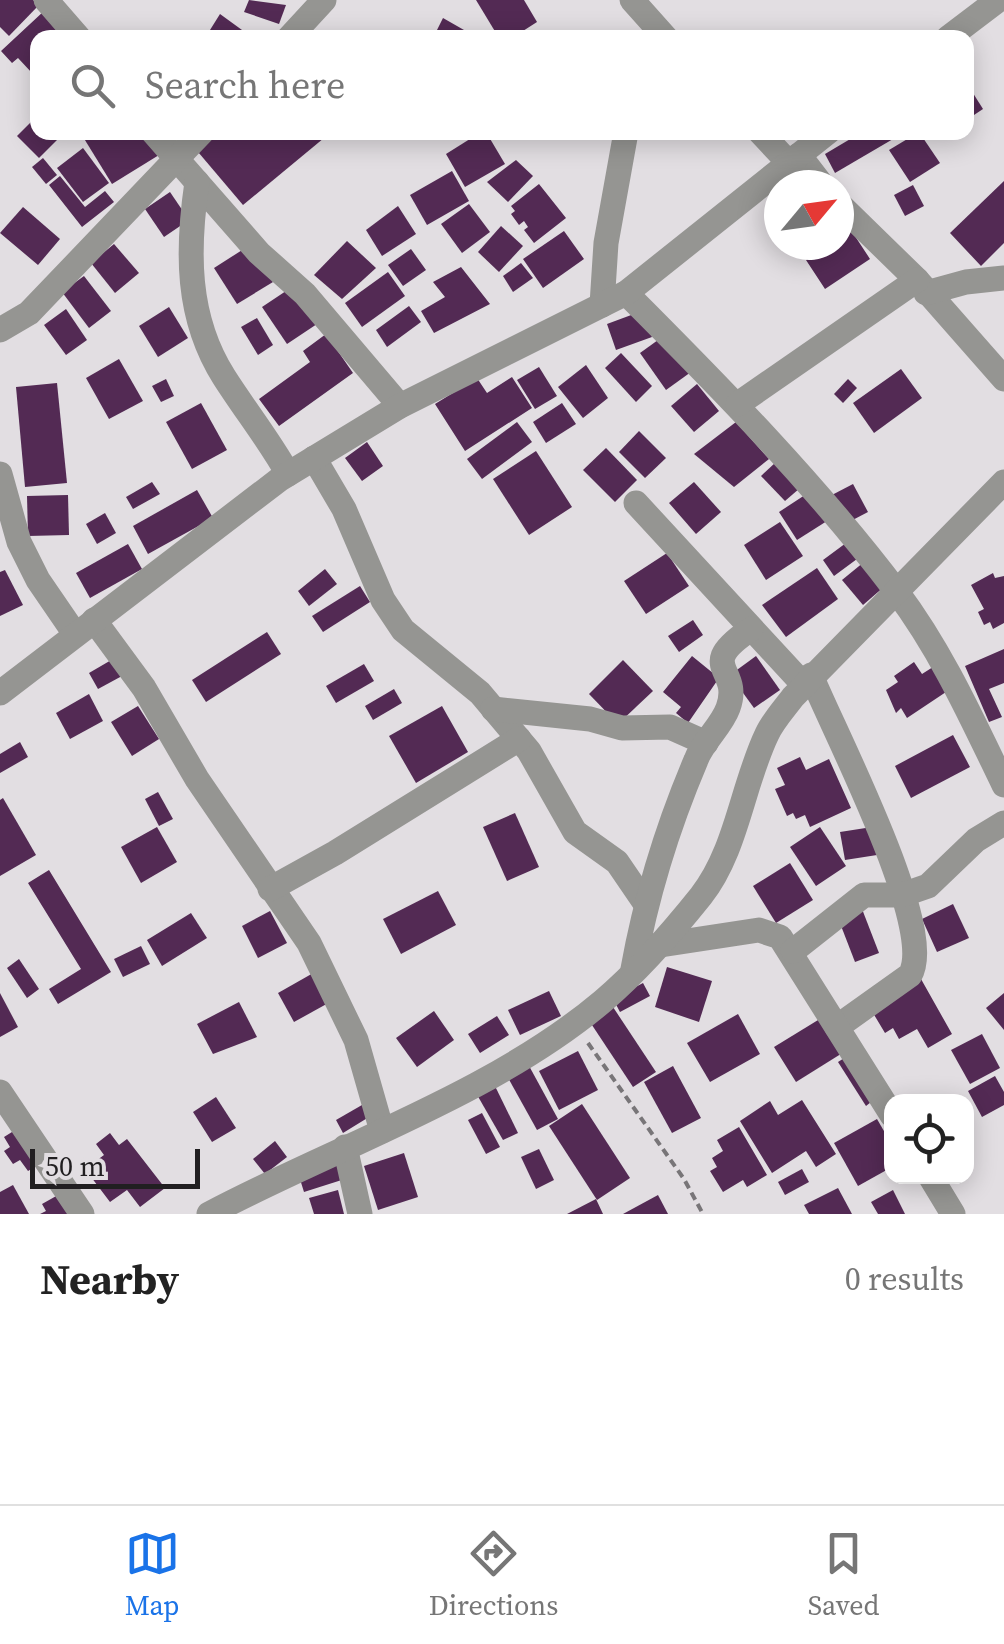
<!DOCTYPE html>
<style>
body{margin:0;font-family:"Source Serif 4",serif;background:#f2f2f2;color:#222}
.controls{position:absolute;right:30px;bottom:30px;display:grid;overflow:hidden;border-radius:20px;box-shadow:0 5px 25px #0003}
.controls button{width:90px;height:90px;display:grid;place-items:center;padding:0;border:0;border-bottom:2px solid #e0e0e0;background:#fff;color:#222;font:50px sans-serif}
.compass{position:absolute;left:764px;top:170px;width:90px;height:90px;border-radius:50%;background:#fff;box-shadow:0 5px 25px #0003;rotate:61deg}
.scale{position:absolute;left:30px;bottom:25px;width:170px;box-sizing:border-box;padding-left:10px;border:5px solid #211f21;border-top:0;font-size:28px;line-height:35px;white-space:nowrap;color:#211f21;-webkit-text-stroke:8px #e2dee2;paint-order:stroke}
.list{margin:0;padding:0;list-style:none}
h2{display:flex;justify-content:space-between;align-items:center;height:130px;margin:0;padding:0 40px;font-size:42px}
h2 small{font-size:32px;font-weight:400;color:#767676}
.icon{flex:none;width:55px;height:55px;fill:none;stroke:currentColor;stroke-width:2;stroke-linecap:round;stroke-linejoin:round}
.map{position:relative;flex:none;width:1004px;height:1214px;overflow:hidden}
.search{position:absolute;background:#fff;box-shadow:0 5px 25px #0003;left:30px;right:30px;top:30px;height:110px;display:flex;align-items:center;gap:25px;box-sizing:border-box;padding:0 35px;border-radius:20px;color:#767676;font-size:38px}
.sheet{height:290px;background:#fff}
nav{display:flex;justify-content:space-around;align-items:center;box-sizing:border-box;height:140px;border-top:2px solid #e0e0e0;background:#fff;font-size:28px;color:#767676}
nav a{display:grid;justify-items:center;gap:5px}
nav .on{color:#1a73e8}
.map>svg:first-child{display:block}
</style>
<div class="map">
<svg width="1004" height="1214" viewBox="0 0 1004 1214">
<rect width="100%" height="100%" fill="#e2dee2"/>
<!-- building -->
<g fill="#532a54">
<polygon points="0,0 33,0 39,5 9,36 0,27"/>
<polygon points="249,0 286,5 279,24 244,12"/>
<polygon points="476,0 524,0 537,22 512,38 499,38"/>
<polygon points="44,11 69,38 38,38 38,67 32,73 18,58 12,63 1,51"/>
<polygon points="220,14 253,38 205,38"/>
<polygon points="443,18 478,38 433,38"/>
<polygon points="966,82 983,109 968,119 966,116"/>
<polygon points="38,115 38,132 65,132 39,158 17,136"/>
<polygon points="80,132 145,132 159,155 112,184"/>
<polygon points="209,132 320,132 324,138 243,205 193,146"/>
<polygon points="481,132 486,132 505,164 465,187 446,154"/>
<polygon points="862,132 905,132 835,173 825,154"/>
<polygon points="919,132 940,163 910,182 889,150"/>
<polygon points="83,148 109,183 83,202 57,168"/>
<polygon points="43,158 57,175 46,184 32,167"/>
<polygon points="516,160 533,176 508,202 487,182"/>
<polygon points="452,171 469,201 427,225 410,195"/>
<polygon points="60,176 85,207 105,191 114,202 82,227 49,185"/>
<polygon points="1004,181 1004,243 981,266 950,233"/>
<polygon points="539,184 566,218 534,243 524,230 528,227 524,221 519,225 511,214 515,211 511,206"/>
<polygon points="913,185 924,206 905,216 894,195"/>
<polygon points="170,192 189,220 164,237 145,209"/>
<polygon points="469,204 490,232 462,253 441,224"/>
<polygon points="398,206 416,234 382,256 366,230"/>
<polygon points="23,207 60,239 38,265 0,233"/>
<polygon points="501,226 523,246 499,272 478,252"/>
<polygon points="851,230 870,259 825,289 806,260 828,245 839,245 839,238"/>
<polygon points="564,231 584,259 543,288 523,259"/>
<polygon points="347,241 376,268 342,299 314,275"/>
<polygon points="114,244 139,273 115,293 91,263"/>
<polygon points="250,245 273,282 237,304 214,268"/>
<polygon points="411,249 426,270 403,286 388,265"/>
<polygon points="521,263 533,278 513,292 503,276"/>
<polygon points="461,267 490,304 434,333 421,311 445,297 433,282"/>
<polygon points="388,272 405,296 362,327 345,303"/>
<polygon points="84,276 111,311 89,328 62,292"/>
<polygon points="292,287 317,324 287,344 262,307"/>
<polygon points="409,306 421,322 387,347 376,330"/>
<polygon points="169,307 188,338 158,357 139,326"/>
<polygon points="66,309 87,340 66,355 44,325"/>
<polygon points="642,311 652,337 616,350 607,324"/>
<polygon points="257,318 273,345 258,355 241,327"/>
<polygon points="326,334 353,373 279,426 259,399 310,362 303,351"/>
<polygon points="665,335 691,372 666,390 640,353"/>
<polygon points="621,353 652,386 636,402 605,368"/>
<polygon points="119,359 143,401 109,419 86,378"/>
<polygon points="586,365 608,398 583,418 558,387"/>
<polygon points="539,367 557,396 535,409 517,380"/>
<polygon points="901,369 922,398 874,433 853,403"/>
<polygon points="512,377 532,408 465,451 435,404 477,378 487,393"/>
<polygon points="166,379 174,396 161,402 152,386"/>
<polygon points="848,379 857,388 843,403 834,394"/>
<polygon points="57,383 67,483 25,487 16,387"/>
<polygon points="697,384 719,411 694,432 671,406"/>
<polygon points="201,403 227,450 192,469 166,422"/>
<polygon points="562,403 576,424 546,443 533,422"/>
<polygon points="517,422 532,442 482,479 467,459"/>
<polygon points="736,422 769,459 734,487 694,454"/>
<polygon points="639,431 666,458 645,478 619,452"/>
<polygon points="367,442 383,466 362,481 345,458"/>
<polygon points="606,448 637,480 615,502 583,470"/>
<polygon points="536,451 572,507 529,535 493,479"/>
<polygon points="776,462 800,488 785,501 761,476"/>
<polygon points="152,482 160,494 133,509 126,497"/>
<polygon points="694,482 721,512 696,534 669,503"/>
<polygon points="853,484 868,512 845,524 830,496"/>
<polygon points="197,490 213,518 148,554 133,526"/>
<polygon points="808,493 827,521 797,540 779,512"/>
<polygon points="68,495 69,535 28,536 27,496"/>
<polygon points="105,513 116,533 97,544 86,524"/>
<polygon points="780,522 803,556 766,580 744,545"/>
<polygon points="846,543 857,559 834,576 823,560"/>
<polygon points="128,544 142,569 90,598 76,573"/>
<polygon points="667,553 689,586 646,614 624,581"/>
<polygon points="864,562 885,586 863,605 842,580"/>
<polygon points="817,568 838,599 786,637 762,605"/>
<polygon points="325,569 337,584 309,606 298,591"/>
<polygon points="5,570 23,605 0,616 0,572"/>
<polygon points="993,573 995,578 1004,576 1004,623 993,629 990,622 984,625 978,612 984,609 971,585"/>
<polygon points="360,586 370,602 323,632 312,616"/>
<polygon points="693,620 703,635 679,652 668,636"/>
<polygon points="267,632 281,654 206,702 192,680"/>
<polygon points="1004,649 1004,683 989,689 1002,717 989,722 965,666"/>
<polygon points="692,656 719,678 688,723 676,713 681,707 663,692"/>
<polygon points="756,656 780,690 754,708 730,675"/>
<polygon points="113,659 122,676 98,689 89,673"/>
<polygon points="623,660 653,691 618,724 589,694"/>
<polygon points="914,662 922,674 933,667 949,690 907,718 901,708 896,713 886,690 898,682 894,676"/>
<polygon points="364,664 374,681 336,703 326,686"/>
<polygon points="394,689 402,703 373,720 365,706"/>
<polygon points="89,694 103,721 70,739 56,713"/>
<polygon points="138,706 159,739 132,756 111,722"/>
<polygon points="442,706 468,752 416,783 389,736"/>
<polygon points="953,735 970,767 911,798 895,766"/>
<polygon points="20,742 28,757 0,773 0,754"/>
<polygon points="800,757 806,770 829,759 851,808 810,827 805,815 796,819 793,813 787,816 775,789 785,785 777,768"/>
<polygon points="158,792 173,819 159,826 145,799"/>
<polygon points="3,798 36,855 0,876 0,800"/>
<polygon points="515,813 539,867 507,881 483,827"/>
<polygon points="157,827 177,862 141,883 121,847"/>
<polygon points="820,827 846,866 816,886 790,847"/>
<polygon points="872,827 877,855 845,860 840,832"/>
<polygon points="790,863 813,900 776,923 753,886"/>
<polygon points="49,870 111,972 58,1004 49,989 81,969 28,883"/>
<polygon points="438,891 456,925 401,954 383,919"/>
<polygon points="953,904 969,938 937,952 922,919"/>
<polygon points="862,909 879,953 855,962 838,918"/>
<polygon points="270,911 287,943 258,958 242,926"/>
<polygon points="191,913 207,938 162,966 147,940"/>
<polygon points="141,946 150,964 123,977 114,959"/>
<polygon points="19,959 39,989 27,998 7,968"/>
<polygon points="667,967 712,981 699,1022 655,1007"/>
<polygon points="315,972 332,1001 294,1022 278,993"/>
<polygon points="921,979 952,1034 928,1048 917,1029 899,1039 893,1028 885,1033 870,1008"/>
<polygon points="643,983 650,996 620,1012 613,999"/>
<polygon points="549,991 561,1016 520,1035 508,1010"/>
<polygon points="0,993 18,1027 0,1037"/>
<polygon points="1004,993 1004,1030 986,1008"/>
<polygon points="239,1002 257,1037 213,1054 197,1024"/>
<polygon points="611,1004 656,1072 633,1087 588,1019"/>
<polygon points="434,1011 454,1040 417,1067 396,1038"/>
<polygon points="738,1014 760,1054 710,1082 687,1043"/>
<polygon points="497,1016 509,1035 480,1053 468,1034"/>
<polygon points="823,1017 844,1052 796,1082 774,1047"/>
<polygon points="982,1034 1000,1068 970,1084 951,1050"/>
<polygon points="578,1051 598,1090 559,1110 539,1071"/>
<polygon points="849,1055 876,1098 866,1106 838,1062"/>
<polygon points="528,1064 558,1119 537,1130 507,1076"/>
<polygon points="673,1066 701,1118 672,1133 644,1082"/>
<polygon points="995,1076 1004,1092 1004,1105 982,1117 968,1091"/>
<polygon points="494,1084 518,1133 503,1140 476,1093"/>
<polygon points="216,1097 236,1128 212,1142 193,1112"/>
<polygon points="802,1100 836,1154 816,1167 806,1151 772,1173 740,1121 770,1101 778,1115"/>
<polygon points="582,1104 630,1178 597,1200 549,1126"/>
<polygon points="362,1105 369,1117 343,1133 336,1120"/>
<polygon points="482,1113 500,1147 486,1154 468,1120"/>
<polygon points="877,1119 892,1145 892,1167 858,1186 834,1143"/>
<polygon points="20,1127 43,1162 28,1171 20,1160 13,1164 4,1151 10,1147 4,1137"/>
<polygon points="739,1127 767,1175 747,1187 743,1180 723,1192 710,1171 717,1167 712,1158 723,1151 717,1140"/>
<polygon points="110,1133 119,1145 127,1139 165,1188 140,1207 127,1190 110,1202 85,1169 104,1155 96,1144"/>
<polygon points="275,1141 287,1157 265,1174 253,1159"/>
<polygon points="539,1149 554,1180 536,1189 521,1157"/>
<polygon points="404,1153 418,1197 378,1210 364,1166"/>
<polygon points="343,1163 348,1178 304,1192 299,1176"/>
<polygon points="802,1169 809,1182 785,1195 778,1182"/>
<polygon points="13,1185 29,1214 0,1214 0,1192"/>
<polygon points="838,1188 852,1214 809,1214 804,1205"/>
<polygon points="338,1190 344,1214 314,1214 309,1198"/>
<polygon points="893,1190 905,1214 878,1214 871,1202"/>
<polygon points="58,1195 77,1214 40,1214 46,1211 42,1204"/>
<polygon points="658,1195 668,1214 623,1214"/>
<polygon points="596,1199 603,1214 567,1214"/>
</g>
<g fill="none" stroke-linecap="round" stroke-linejoin="round">
<!-- path -->
<polyline stroke="#787578" stroke-width="4" stroke-dasharray="8 5" stroke-linecap="butt" points="588,1043 684,1179 703,1214"/>
<!-- street -->
<g stroke="#959592" stroke-width="25">
<polyline points="46,0 79,38"/>
<polyline points="632,0 666,38"/>
<polyline points="289,38 324,0"/>
<polyline points="948,38 998,0"/>
<polyline points="153,132 259,253 305,294 400,406"/>
<polyline points="760,132 789,163"/>
<polyline points="799,155 822,185"/>
<path d="M197 182C187 250 186 317 224 377 245 410 269 440 288 474"/>
<polyline points="839,204 917,280 1004,379"/>
<path d="M626 293C721 388 816 485 897 592 942 652 972 719 1004 785"/>
<polyline points="926,293 966,282 1004,278"/>
<polyline points="602,305 606,243 626,132"/>
<polyline points="0,330 29,313 202,132"/>
<polyline points="738,404 917,280"/>
<polyline points="314,458 344,509 383,600 403,630 480,693 529,751 575,832 617,862 645,903"/>
<polyline points="0,474 19,542 38,580 75,634"/>
<polyline points="636,503 803,684"/>
<polyline points="94,620 144,688 197,779 309,943 356,1040 382,1131"/>
<path d="M811 675C832 728 938 929 910 975L837 1027"/>
<polyline points="0,693 280,479 400,406 626,293 828,132"/>
<polyline points="493,709 590,719 622,728 670,727 706,743"/>
<polyline points="270,889 335,853 519,739"/>
<polyline points="654,946 759,930 780,937 892,1115"/>
<polyline points="793,951 864,895 902,895 928,886 976,840 1004,823"/>
<path d="M633 969C646 897 667 828 696 760 703 741 721 727 728 708 743 667 693 668 751 629"/>
<polyline points="0,1092 82,1214"/>
<polyline points="345,1147 360,1214"/>
<polyline points="930,1176 953,1214"/>
<path d="M209 1214C335 1147 493 1094 603 1001 637 972 673 931 701 896 737 850 742 786 767 734 773 721 784 709 793 697L1004 482"/>
</g>
</g>
</svg>
<div class="controls">
<button><svg class="icon" aria-label="locate" viewBox="0 0 24 24"><circle cx="12" cy="12" r="6"/><path d="M12 2v4M12 18v4M2 12h4M18 12h4"/></svg></button>
</div>
<svg class="compass" viewBox="-18 -18 36 36"><path d="M0-13l5 13h-10z" fill="#e53935"/><path d="M0 13l5-13h-10z" fill="#767676"/></svg>
<div class="scale">50 m</div>
<div class="search"><svg class="icon" aria-label="search" viewBox="0 0 24 24"><circle cx="10" cy="10" r="6"/><path d="M15 15l6 6"/></svg>Search here</div>
</div>
<section class="sheet">
<h2>Nearby<small>0 results</small></h2>
<ul class="list">
</ul>
</section>
<nav>
<a class="on"><svg class="icon" aria-label="map" viewBox="0 0 24 24"><path d="M3 6l6-2 6 2 6-2v14l-6 2-6-2-6 2zM9 4v14M15 6v14"/></svg>Map</a>
<a><svg class="icon" aria-label="directions" viewBox="0 0 24 24"><path d="M12 3l9 9-9 9-9-9zM9 14v-3h6M13 9l2 2-2 2"/></svg>Directions</a>
<a><svg class="icon" aria-label="saved" viewBox="0 0 24 24"><path d="M7 4h10v16l-5-4-5 4z"/></svg>Saved</a>
</nav>
